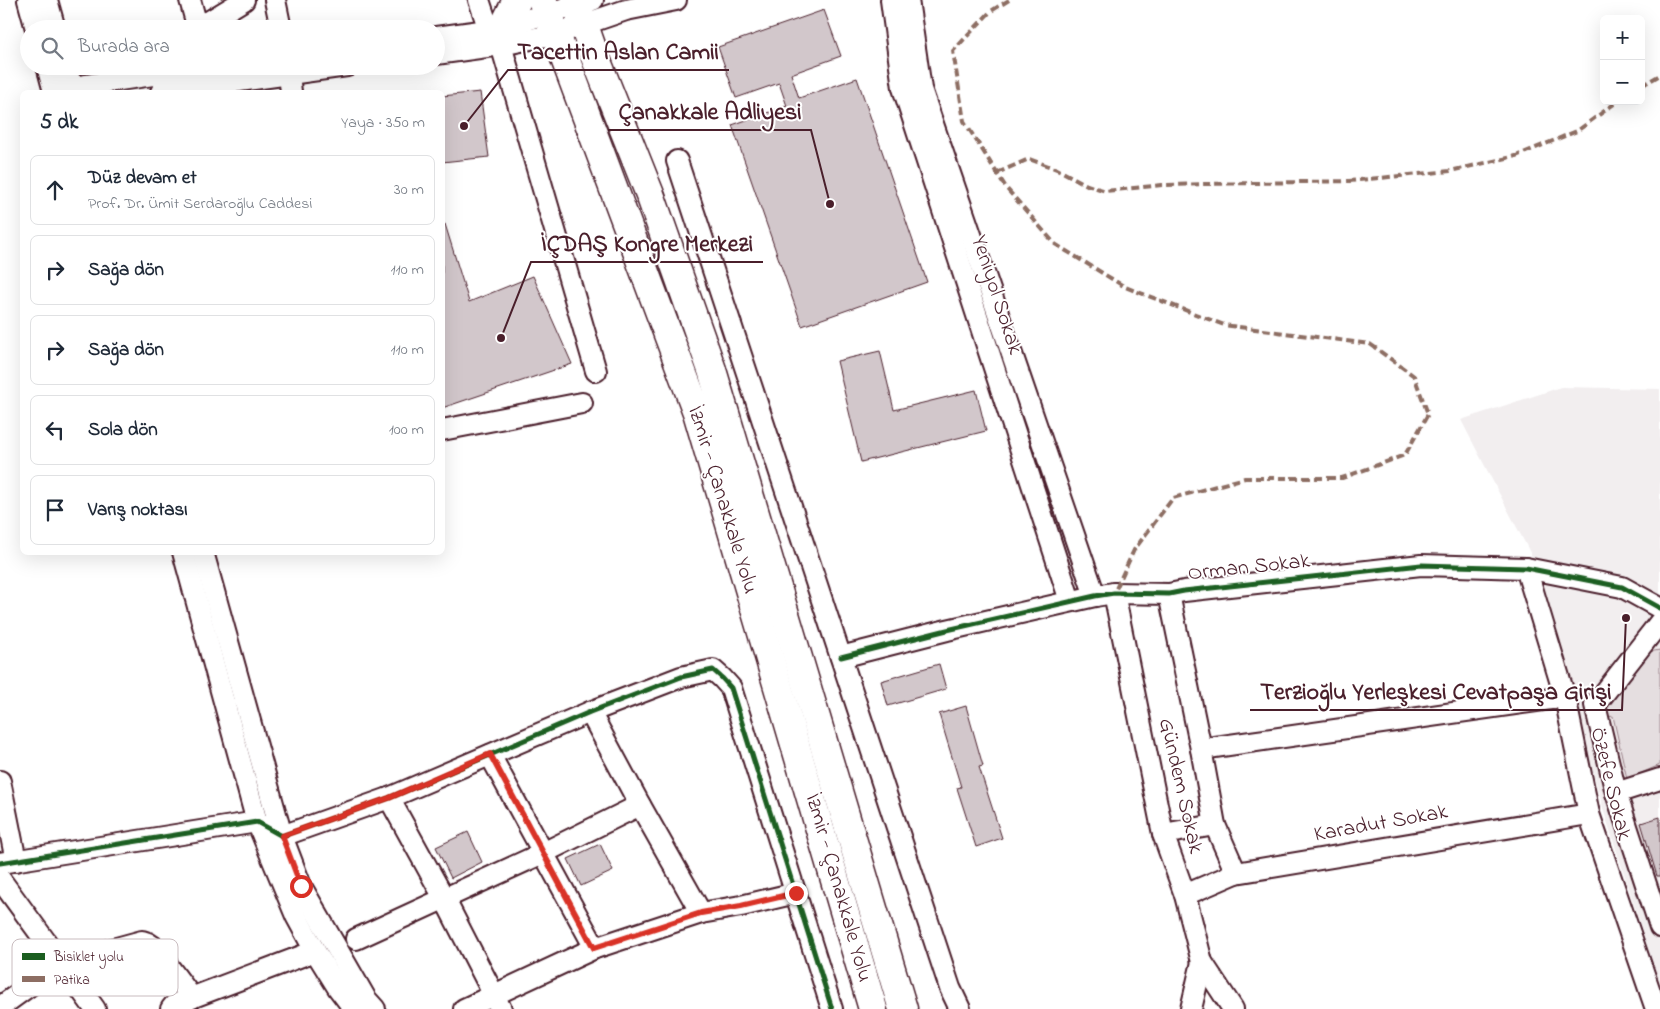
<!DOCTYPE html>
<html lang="tr">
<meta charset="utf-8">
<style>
body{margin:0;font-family:"Indie Flower",sans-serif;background:#f2f2f3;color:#1f2937}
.controls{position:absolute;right:15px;top:15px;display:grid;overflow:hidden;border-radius:8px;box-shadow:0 5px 20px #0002}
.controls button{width:45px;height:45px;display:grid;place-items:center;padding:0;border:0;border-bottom:1px solid #e0e1e3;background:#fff;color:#1f2937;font:25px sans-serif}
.stop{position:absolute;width:15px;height:15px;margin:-11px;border:4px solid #d93025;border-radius:50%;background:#fff}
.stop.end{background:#d93025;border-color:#fff;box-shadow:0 1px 5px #0008}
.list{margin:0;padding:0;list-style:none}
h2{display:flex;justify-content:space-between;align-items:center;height:65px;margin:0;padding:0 20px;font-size:21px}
h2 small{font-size:16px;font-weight:400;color:#747a83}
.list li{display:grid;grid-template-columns:32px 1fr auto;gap:15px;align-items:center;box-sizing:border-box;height:70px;margin:0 10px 10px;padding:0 10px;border:1px solid #e0e1e3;border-radius:8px}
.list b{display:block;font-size:19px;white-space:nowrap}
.list p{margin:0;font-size:16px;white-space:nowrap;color:#747a83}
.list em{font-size:16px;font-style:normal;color:#747a83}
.icon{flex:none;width:28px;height:28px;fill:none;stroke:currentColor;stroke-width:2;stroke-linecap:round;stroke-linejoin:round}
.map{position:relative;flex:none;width:1660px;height:1009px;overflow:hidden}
.search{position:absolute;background:#fff;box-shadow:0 5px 20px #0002;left:20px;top:20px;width:425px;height:55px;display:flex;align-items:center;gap:12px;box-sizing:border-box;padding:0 18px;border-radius:28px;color:#747a83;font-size:19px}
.panel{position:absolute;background:#fff;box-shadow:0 5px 20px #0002;left:20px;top:90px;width:425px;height:465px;border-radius:8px}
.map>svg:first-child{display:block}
</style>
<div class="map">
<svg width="1660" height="1009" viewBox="0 0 1660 1009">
<rect width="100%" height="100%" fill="#fff"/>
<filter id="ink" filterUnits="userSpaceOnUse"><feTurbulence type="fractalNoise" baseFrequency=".02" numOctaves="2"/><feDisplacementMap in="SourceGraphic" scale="10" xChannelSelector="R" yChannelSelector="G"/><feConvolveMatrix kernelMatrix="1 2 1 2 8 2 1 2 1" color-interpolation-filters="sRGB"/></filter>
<g filter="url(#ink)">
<!-- built -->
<polygon fill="#f2eeef" points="1561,387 1660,389 1660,985 1604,812 1537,566 1461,420"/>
<!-- green -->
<polygon fill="#e5dee0" stroke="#987e86" points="1660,650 1660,765 1627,779 1613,716 1604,718 1601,707 1643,653"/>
<!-- building -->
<g fill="#d2c7cb" stroke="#4a1f2b">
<polygon points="824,10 841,56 791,74 799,98 857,78 927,282 802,326 732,125 787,106 779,83 736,98 718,47"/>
<polygon points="480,92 489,157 442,162 442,96"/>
<polygon points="442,224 445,224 469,302 533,276 572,364 442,408"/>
<polygon points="880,351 894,410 976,390 986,431 861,462 837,361"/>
<polygon points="939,664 946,689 888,706 881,681"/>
<polygon points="966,706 983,766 979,767 1002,838 976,847 957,788 961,787 939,714"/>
<polygon points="1660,817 1660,876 1657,876 1641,823"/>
<polygon points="468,832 482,862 451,878 436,847"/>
<polygon points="600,844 613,871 581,886 568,859"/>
</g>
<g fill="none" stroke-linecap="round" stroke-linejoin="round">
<defs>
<g id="minor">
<polyline points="28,0 36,29"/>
<polyline points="47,0 55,29"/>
<polyline points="190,0 198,29"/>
<polyline points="275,0 281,29"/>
<polyline points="479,0 489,30"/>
<polyline points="891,0 903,88 1070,601"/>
<polyline points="908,0 921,89 1095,596"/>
<polyline points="198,28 244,0"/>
<polyline points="436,37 503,28 548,13 593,0"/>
<polyline points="501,45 596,371"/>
<polyline points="436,54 501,45 556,34 626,10 676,0"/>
<polyline points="47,66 54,92"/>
<polyline points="66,66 73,92"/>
<polyline points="288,66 291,92"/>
<polyline points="53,90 213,66"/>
<polyline points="161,92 347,66"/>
<polyline points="677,161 950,988 960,1009"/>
<polyline points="442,430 582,403"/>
<polyline points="183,552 257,822 296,916 315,951 338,988 354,1009"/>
<polyline points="203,552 282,836 301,886 366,999 375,1009"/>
<polyline points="1526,568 1565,697 1589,814 1656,1009"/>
<polyline points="1114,593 1163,834 1185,895 1202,962 1233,1009"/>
<polyline points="1169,594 1201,749 1215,825 1236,873"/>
<polyline points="1660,622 1595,705 1616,793 1660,779"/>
<polyline points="841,657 947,630 1095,596 1114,593 1169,594 1184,591 1421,565 1526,568 1622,587 1660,608"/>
<polyline points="590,712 640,805 701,913"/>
<polyline points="1201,749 1565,697"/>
<polyline points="490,755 595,948"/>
<polyline points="0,781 16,861"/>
<polyline points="1616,793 1660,927"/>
<polyline points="389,798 444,898 501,1009"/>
<polyline points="1163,834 1215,825"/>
<polyline points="0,863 257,822 282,836 389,798 590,712 681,677 713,670 722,678 731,688 832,1009"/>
<polyline points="0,879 95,1009"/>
<polyline points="1185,895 1236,873 1589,814"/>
<polyline points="356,939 543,853 640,805"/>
<polyline points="0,1007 61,963 142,941 148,943 154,947 192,998"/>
<polyline points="171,1009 175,1004 315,951"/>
<polyline points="464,1009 595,948 701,913 741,906 796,893"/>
<polyline points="1191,1009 1202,962"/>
</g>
<g id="highway">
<polyline points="542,0 548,13 697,412 873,1009"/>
<polyline points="575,0 594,54 651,197 712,370 903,1009"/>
<polyline points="503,28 517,0"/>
</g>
</defs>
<!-- minor casing -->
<use href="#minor" stroke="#4a1f2b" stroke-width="24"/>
<!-- highway casing -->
<use href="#highway" stroke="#4a1f2b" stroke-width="31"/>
<!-- minor -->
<use href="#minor" stroke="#fff" stroke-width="20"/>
<!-- highway -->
<use href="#highway" stroke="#fff" stroke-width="28"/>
<!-- quiet -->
<g stroke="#8d6e63" stroke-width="4" stroke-dasharray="8 4" stroke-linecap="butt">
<polyline points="1009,0 991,11 953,51 964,121 1007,189 1055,244 1125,287 1224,325 1370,344 1414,376 1428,414 1405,455 1342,478 1245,478 1173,498 1134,550 1114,593"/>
<polyline points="1641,86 1660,75"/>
<polyline points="997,173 1029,159 1057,169 1087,185 1106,191 1162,185 1349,181 1450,171 1516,156 1577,131 1618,101"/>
</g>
<defs>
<g id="cycleway">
<polyline points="841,657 947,630 1095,596 1114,593 1169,594 1184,591 1421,565 1526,568 1622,587 1660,608"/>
<polyline points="0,863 257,822 282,836 389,798 590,712 681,677 713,670 722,678 731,688 832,1009"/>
</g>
</defs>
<!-- cycleway casing -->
<use href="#cycleway" stroke="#fff" stroke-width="8"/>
<!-- cycleway -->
<use href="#cycleway" stroke="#1b5e20" stroke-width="5"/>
</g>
</g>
<g fill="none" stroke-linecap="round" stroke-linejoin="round" filter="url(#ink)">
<!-- route -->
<polyline stroke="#d93025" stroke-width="6" points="301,886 282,836 389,798 490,754 594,948 701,913 741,906 796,893"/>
</g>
<g text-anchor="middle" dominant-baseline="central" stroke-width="4" stroke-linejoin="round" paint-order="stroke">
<!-- street labels -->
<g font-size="22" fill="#4a1f2b" stroke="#fff">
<text transform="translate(996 295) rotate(72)">Yeniyol Sokak</text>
<text transform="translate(722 500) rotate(73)">İzmir - Çanakkale Yolu</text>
<text transform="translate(1249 568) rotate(-6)">Orman Sokak</text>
<text transform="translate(1610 784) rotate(76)">Özefe Sokak</text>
<text transform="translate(1180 786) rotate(77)">Gündem Sokak</text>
<text transform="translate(1381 824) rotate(-10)">Karadut Sokak</text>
<text transform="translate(838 888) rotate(74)">İzmir - Çanakkale Yolu</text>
</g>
</g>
<!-- legend -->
<rect x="12" y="939" width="166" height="57" rx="8" fill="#fff" stroke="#c9bcbf" stroke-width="1"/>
<rect x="22" y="953" width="23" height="7" fill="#1b5e20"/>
<rect x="22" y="976" width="23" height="6" fill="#8d6e63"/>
<g font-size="14" fill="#4a1f2b">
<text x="54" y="961">Bisiklet yolu</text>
<text x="54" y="984">Patika</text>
</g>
<!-- callouts -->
<path fill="none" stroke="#4a1f2b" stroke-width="2" d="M464 126L508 70H729M830 204L811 130H608M501 338L531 262H763M1626 618L1622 710H1250"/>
<g fill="#4a1f2b" stroke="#fff" stroke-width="2">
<circle cx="464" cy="126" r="5"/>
<circle cx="830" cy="204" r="5"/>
<circle cx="501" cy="338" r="5"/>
<circle cx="1626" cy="618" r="5"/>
</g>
<g font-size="24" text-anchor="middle" font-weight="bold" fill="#4a1f2b" stroke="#fff" stroke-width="4" stroke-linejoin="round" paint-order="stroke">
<text x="618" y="59">Tacettin Aslan Camii</text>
<text x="710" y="119">Çanakkale Adliyesi</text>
<text x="647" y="251">İÇDAŞ Kongre Merkezi</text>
<text x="1436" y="699">Terzioğlu Yerleşkesi Cevatpaşa Girişi</text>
</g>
</svg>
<div class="controls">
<button>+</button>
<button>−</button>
</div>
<div class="stop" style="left:301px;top:886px"></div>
<div class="stop end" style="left:796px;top:893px"></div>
<div class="search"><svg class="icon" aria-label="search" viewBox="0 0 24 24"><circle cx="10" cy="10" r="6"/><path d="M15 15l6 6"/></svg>Burada ara</div>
<section class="panel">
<h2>5 dk<small>Yaya · 350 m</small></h2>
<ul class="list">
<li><svg class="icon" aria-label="ahead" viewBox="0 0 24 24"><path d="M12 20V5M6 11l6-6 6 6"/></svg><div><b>Düz devam et</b><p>Prof. Dr. Ümit Serdaroğlu Caddesi</p></div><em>30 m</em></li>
<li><svg class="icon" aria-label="right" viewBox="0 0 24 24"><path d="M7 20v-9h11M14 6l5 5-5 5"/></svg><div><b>Sağa dön</b></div><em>110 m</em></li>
<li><svg class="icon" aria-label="right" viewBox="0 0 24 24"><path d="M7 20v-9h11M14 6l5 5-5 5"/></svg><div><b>Sağa dön</b></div><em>110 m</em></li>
<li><svg class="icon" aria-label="left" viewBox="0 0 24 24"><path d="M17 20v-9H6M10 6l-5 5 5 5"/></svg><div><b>Sola dön</b></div><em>100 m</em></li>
<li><svg class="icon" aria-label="arrive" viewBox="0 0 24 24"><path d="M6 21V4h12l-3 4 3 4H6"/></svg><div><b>Varış noktası</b></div></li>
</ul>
</section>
</div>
